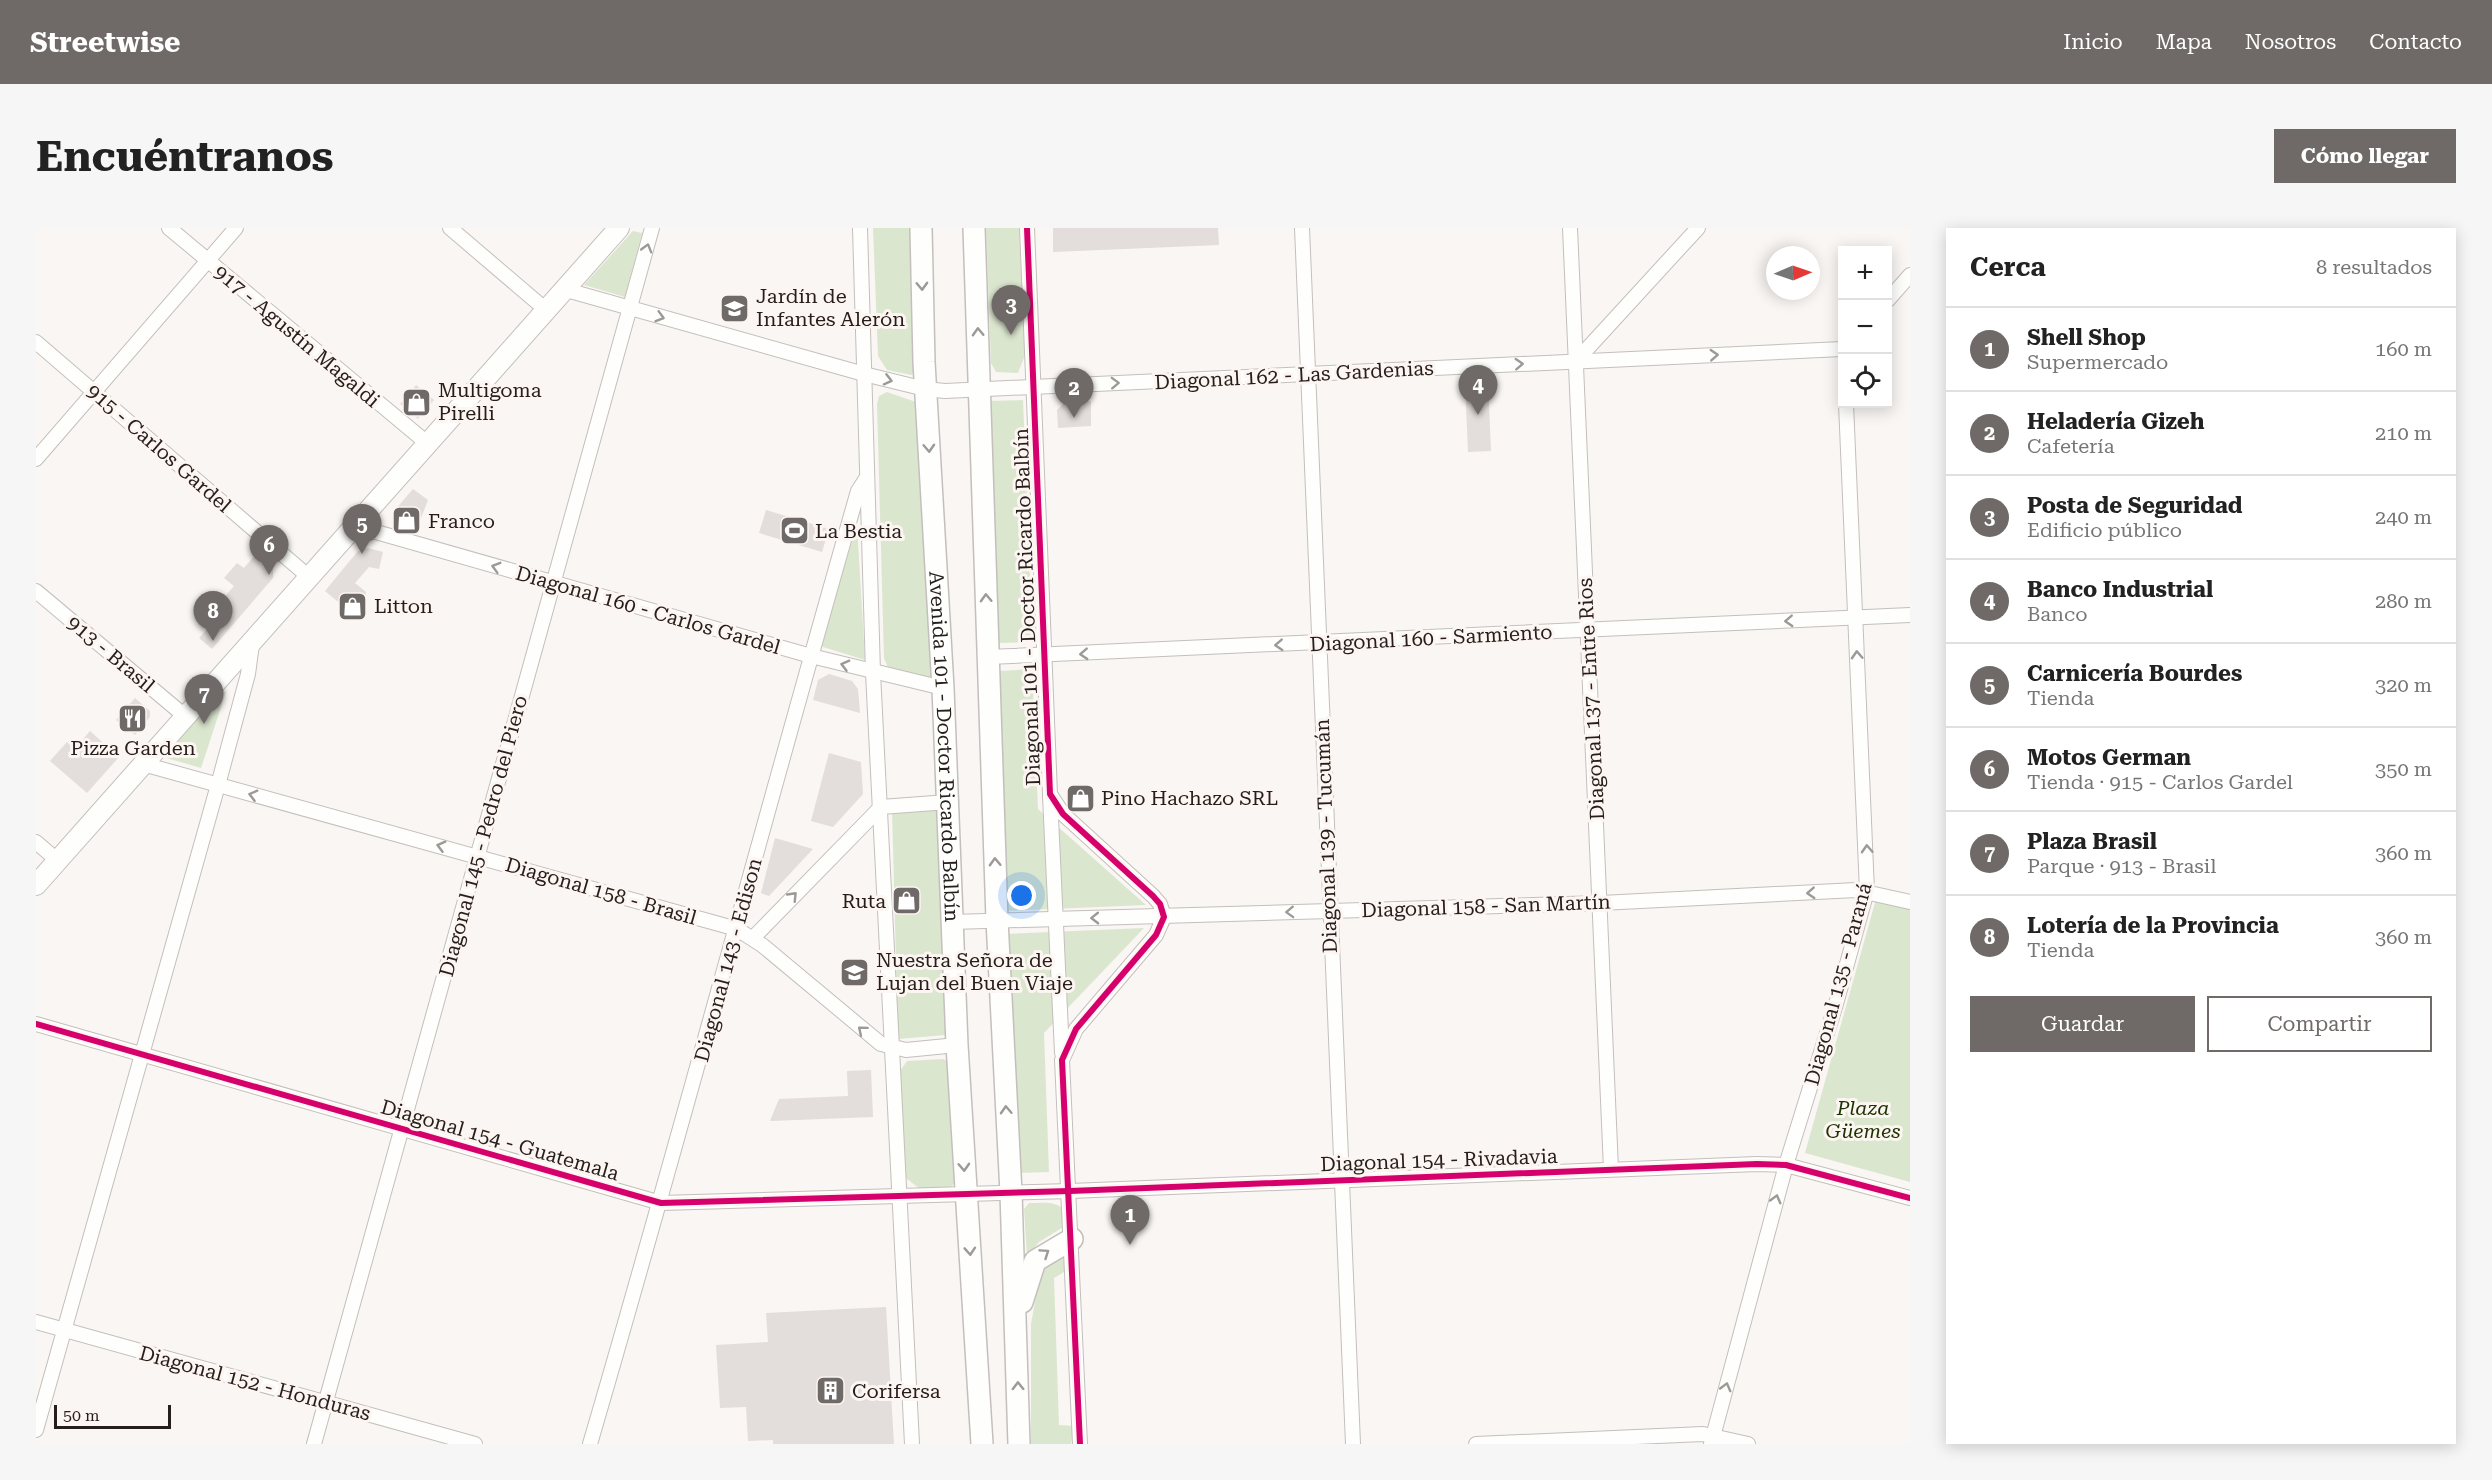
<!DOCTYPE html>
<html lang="es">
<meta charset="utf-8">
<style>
body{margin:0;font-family:"Roboto Serif",serif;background:#f6f6f6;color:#222}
.controls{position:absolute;right:18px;top:18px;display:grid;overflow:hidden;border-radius:0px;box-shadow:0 3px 15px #0003}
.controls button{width:54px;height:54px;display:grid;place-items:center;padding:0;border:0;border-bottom:2px solid #e0e0e0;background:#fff;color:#222;font:30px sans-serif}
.compass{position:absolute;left:1730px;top:18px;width:54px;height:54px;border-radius:50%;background:#fff;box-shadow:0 3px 15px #0003;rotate:88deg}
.scale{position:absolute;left:18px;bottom:15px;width:117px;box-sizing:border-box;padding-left:6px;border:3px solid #251e1b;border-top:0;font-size:16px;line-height:21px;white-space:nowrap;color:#251e1b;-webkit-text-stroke:4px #fcf5f1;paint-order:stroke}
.you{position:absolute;left:986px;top:668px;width:21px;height:21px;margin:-15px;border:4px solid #fff;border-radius:50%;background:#1a73e8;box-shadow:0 0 0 9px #1a73e833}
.badge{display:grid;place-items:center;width:39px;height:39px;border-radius:50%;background:#6f6a67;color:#fff;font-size:20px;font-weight:700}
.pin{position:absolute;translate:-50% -50px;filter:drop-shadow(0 2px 3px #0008)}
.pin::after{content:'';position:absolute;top:32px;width:21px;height:18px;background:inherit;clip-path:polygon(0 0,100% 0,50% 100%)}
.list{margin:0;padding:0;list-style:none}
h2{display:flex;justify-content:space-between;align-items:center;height:78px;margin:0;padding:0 24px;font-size:26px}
h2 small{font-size:20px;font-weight:400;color:#767676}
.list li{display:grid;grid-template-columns:39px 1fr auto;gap:18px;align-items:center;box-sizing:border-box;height:84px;padding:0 24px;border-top:2px solid #e0e0e0}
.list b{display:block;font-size:22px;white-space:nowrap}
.list p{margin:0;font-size:20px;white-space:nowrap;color:#767676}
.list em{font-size:20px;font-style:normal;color:#767676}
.actions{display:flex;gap:12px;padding:18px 24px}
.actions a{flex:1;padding:14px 0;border:2px solid #6f6a67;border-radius:0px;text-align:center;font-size:21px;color:#6f6a67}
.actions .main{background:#6f6a67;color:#fff}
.icon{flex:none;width:33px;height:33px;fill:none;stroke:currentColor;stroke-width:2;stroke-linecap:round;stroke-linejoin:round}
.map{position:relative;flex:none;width:1874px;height:1216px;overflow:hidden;border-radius:0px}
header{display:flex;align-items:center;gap:36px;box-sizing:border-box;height:84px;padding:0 30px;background:#6f6a67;color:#fff}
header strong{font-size:28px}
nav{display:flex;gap:33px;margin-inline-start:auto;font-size:21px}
.intro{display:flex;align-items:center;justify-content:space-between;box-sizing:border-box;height:144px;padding:0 36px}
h1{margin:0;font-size:42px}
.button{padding:15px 27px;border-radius:0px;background:#6f6a67;color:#fff;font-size:21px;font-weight:700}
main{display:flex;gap:36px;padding:0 36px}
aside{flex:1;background:#fff;border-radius:0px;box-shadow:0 3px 15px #0003}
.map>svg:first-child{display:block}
</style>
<header>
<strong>Streetwise</strong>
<nav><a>Inicio</a><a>Mapa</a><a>Nosotros</a><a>Contacto</a></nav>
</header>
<div class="intro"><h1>Encuéntranos</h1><a class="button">Cómo llegar</a></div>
<main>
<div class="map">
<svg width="1874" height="1216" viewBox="0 0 1874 1216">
<rect width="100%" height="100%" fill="#f9f6f4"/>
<!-- green -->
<g fill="#dbe6cf">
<polygon points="837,0 876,0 879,145 875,147 851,142 842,128"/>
<polygon points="950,0 983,0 989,127 982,145 960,144 955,135"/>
<polygon points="597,3 606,5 589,69 548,57"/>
<polygon points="851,164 880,174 897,447 890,451 852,440 848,430 841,176 843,168"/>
<polygon points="987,172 997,414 961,415 952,173"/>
<polygon points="821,297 829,432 784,418"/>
<polygon points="996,441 1002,581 1110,677 971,683 964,443"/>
<polygon points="186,461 190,464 165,540 127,529"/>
<polygon points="856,581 900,581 910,807 862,811"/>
<polygon points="1840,671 1874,680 1874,954 1769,925"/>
<polygon points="1108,700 1008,805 1013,944 981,945 970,706"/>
<polygon points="907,831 912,833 919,955 915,959 884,961 870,950 864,843 871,833"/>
<path d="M993 975C1007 975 1021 972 1030 984L1029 998 1003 1014 991 1029 988 981Z"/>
<polygon points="1023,1024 1032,1029 1033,1041 1018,1050 1023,1197 1038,1198 1035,1216 995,1216 995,1096 1005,1040"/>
</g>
<!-- building -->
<g fill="#e3dddc">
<polygon points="1017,0 1182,0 1183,17 1017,24"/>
<polygon points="1452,153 1455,223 1432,224 1429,154"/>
<polygon points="380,157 398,172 382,191 364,176"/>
<polygon points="1030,173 1055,173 1055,198 1022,200 1021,182"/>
<polygon points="377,261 392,272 381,300 365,295 359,282"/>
<polygon points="730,282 793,301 786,324 723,305"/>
<polygon points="332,320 347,324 343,341 333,339 319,355 330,364 324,392 289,363 322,323"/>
<polygon points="220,326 237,341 237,350 176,421 163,410 195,374 189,368 198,358 188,350 201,335 208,340"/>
<polygon points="793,446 816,453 822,461 824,485 777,472 782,452"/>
<polygon points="99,470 114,483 114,489 99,507 80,492"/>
<polygon points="54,503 83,529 51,565 14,533 31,514 39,521"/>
<polygon points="793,525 825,534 827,566 797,599 775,593"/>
<polygon points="739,610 777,621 733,668 725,665"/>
<polygon points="835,842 837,889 734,893 743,871 812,868 811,843"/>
<polygon points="850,1079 858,1216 737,1216 737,1212 712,1213 710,1179 684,1180 680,1117 732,1114 730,1085"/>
</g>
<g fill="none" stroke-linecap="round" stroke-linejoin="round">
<defs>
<g id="street">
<polyline points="133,0 391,215"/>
<polyline points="414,0 509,81"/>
<polyline points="824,0 837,445 876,1216"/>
<polyline points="991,0 1014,566 1027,586 1117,668 1124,676 1128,689 1120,707 1040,801 1026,832 1044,1216"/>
<polyline points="1266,0 1317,1216"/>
<polyline points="1534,0 1575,941"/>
<polyline points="527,61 828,146 889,161 909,163 1806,121"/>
<polyline points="1852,72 1874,47"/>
<polyline points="0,114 273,349"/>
<polyline points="1540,133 1662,0"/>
<polyline points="0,231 200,0"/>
<polyline points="319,298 775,428 907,460"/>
<polyline points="0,363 150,489"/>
<polyline points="952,429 1874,387"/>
<polyline points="107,536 701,701 726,717 845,816 870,822 921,817"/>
<polyline points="1014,568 1026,825"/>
<polyline points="0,614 22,633"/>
<polyline points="916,694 1565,675 1820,662 1874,674"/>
<polyline points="717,710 845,579 912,574"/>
<polyline points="0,796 625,975 1034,963 1721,936 1750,937 1874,970"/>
<polyline points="0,1094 439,1216"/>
<polyline points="0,1202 182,557 212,446 216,416"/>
<polyline points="278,1216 616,0"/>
<path d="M554 1216C647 899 731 580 822 263L831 249"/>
<polyline points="1440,1216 1667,1206 1712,1216"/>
<polyline points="1675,1216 1750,937 1800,776 1831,663 1810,176"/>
</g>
<polyline id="secondary" points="0,657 583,0"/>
<g id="primary">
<path id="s1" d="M885 0 888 134 907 460 921 817 946 1216"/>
<polyline points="938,0 961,692 975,965 983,1216"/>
<polyline points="986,1074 999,1033 1036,1011"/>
</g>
</defs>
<!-- street casing -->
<use href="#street" stroke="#c4bfbc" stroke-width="16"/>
<!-- secondary casing -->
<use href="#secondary" stroke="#c4bfbc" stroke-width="22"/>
<!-- primary casing -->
<use href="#primary" stroke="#c4bfbc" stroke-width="24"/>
<!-- street -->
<use href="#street" stroke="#fefefd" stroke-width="14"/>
<!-- secondary -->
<use href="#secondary" stroke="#fefefd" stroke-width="20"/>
<!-- primary -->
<use href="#primary" stroke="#fefefd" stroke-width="21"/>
<defs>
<g id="cycleway">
<polyline points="991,0 1014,566 1027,586 1117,668 1124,676 1128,689 1120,707 1040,801 1026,832 1044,1216"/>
<polyline points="0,796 625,975 1034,963 1721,936 1750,937 1874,970"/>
</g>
</defs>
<!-- cycleway casing -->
<use href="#cycleway" stroke="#fcf5f1" stroke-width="10"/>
<!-- cycleway -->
<use href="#cycleway" stroke="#d6006c" stroke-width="6"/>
</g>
<!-- one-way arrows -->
<defs><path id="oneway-chevron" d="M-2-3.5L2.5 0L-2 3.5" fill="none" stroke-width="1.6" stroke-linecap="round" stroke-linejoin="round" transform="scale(1.5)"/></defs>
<g stroke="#9c9997">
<use href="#oneway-chevron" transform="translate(611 20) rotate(-74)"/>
<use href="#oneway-chevron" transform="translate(886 58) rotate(88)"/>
<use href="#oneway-chevron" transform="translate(624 89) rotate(16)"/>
<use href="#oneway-chevron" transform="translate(942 104) rotate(-92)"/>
<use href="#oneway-chevron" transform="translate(1678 127) rotate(-3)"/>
<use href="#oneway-chevron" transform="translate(1483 136) rotate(-3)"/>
<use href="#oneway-chevron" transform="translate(852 152) rotate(14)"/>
<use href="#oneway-chevron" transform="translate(1079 155) rotate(-2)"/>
<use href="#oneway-chevron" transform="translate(893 220) rotate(87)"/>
<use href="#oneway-chevron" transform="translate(460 339) rotate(-164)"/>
<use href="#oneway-chevron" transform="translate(950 370) rotate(-92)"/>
<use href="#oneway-chevron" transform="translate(1753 393) rotate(177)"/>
<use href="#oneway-chevron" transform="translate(1243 417) rotate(177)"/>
<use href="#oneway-chevron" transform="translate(1048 426) rotate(177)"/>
<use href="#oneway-chevron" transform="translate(1821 427) rotate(-93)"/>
<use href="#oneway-chevron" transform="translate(809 437) rotate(-165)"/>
<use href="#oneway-chevron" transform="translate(217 567) rotate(-165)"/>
<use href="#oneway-chevron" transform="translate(405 618) rotate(-165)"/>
<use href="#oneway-chevron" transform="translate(1831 621) rotate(-93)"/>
<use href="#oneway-chevron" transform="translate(959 634) rotate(-92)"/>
<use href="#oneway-chevron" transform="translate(1775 665) rotate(177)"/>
<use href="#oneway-chevron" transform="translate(757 668) rotate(-46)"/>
<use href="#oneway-chevron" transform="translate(1254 684) rotate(178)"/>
<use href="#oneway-chevron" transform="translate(1059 690) rotate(179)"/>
<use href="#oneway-chevron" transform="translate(826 802) rotate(-140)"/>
<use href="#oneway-chevron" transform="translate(970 882) rotate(-93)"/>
<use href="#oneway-chevron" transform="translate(928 939) rotate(87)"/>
<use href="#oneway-chevron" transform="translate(1740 971) rotate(-75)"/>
<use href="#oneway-chevron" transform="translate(934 1023) rotate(86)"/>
<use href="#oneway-chevron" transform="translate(1009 1025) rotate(-34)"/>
<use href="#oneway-chevron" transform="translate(982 1158) rotate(-91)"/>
<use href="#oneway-chevron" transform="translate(1690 1159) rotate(-75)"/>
</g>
<!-- icons -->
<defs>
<symbol id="school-square" viewBox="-11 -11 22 22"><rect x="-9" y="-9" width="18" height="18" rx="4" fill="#6f6a67" stroke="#fcf5f1"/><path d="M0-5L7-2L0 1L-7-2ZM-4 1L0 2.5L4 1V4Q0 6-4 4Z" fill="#fff"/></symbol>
<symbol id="shop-square" viewBox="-11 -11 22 22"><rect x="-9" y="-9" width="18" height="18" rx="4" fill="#6f6a67" stroke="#fcf5f1"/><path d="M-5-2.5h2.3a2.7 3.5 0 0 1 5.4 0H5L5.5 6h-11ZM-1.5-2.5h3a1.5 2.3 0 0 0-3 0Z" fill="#fff"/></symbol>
<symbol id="stadium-square" viewBox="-11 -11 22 22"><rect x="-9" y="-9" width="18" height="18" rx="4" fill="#6f6a67" stroke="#fcf5f1"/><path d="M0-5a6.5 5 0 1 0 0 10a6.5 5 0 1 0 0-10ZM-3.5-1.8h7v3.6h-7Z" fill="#fff"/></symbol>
<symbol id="restaurant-square" viewBox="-11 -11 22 22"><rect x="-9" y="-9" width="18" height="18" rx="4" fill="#6f6a67" stroke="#fcf5f1"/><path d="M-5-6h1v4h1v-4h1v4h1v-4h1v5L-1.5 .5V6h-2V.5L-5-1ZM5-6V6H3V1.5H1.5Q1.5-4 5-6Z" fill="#fff"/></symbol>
<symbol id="building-square" viewBox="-11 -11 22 22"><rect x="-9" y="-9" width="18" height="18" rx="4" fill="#6f6a67" stroke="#fcf5f1"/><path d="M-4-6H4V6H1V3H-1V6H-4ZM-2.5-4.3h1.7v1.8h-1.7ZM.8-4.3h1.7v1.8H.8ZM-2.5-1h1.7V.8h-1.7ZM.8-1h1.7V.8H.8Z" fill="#fff"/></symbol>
</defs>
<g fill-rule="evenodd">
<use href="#school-square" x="682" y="64" width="33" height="33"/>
<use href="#shop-square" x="364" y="158" width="33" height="33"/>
<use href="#shop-square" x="354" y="276" width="33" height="33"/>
<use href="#stadium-square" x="742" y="286" width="33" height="33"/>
<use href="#shop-square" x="300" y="362" width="33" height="33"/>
<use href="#restaurant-square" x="80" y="474" width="33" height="33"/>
<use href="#shop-square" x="1028" y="554" width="33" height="33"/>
<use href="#shop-square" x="854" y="656" width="33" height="33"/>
<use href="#school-square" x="802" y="728" width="33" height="33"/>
<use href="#building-square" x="778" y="1146" width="33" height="33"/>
</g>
<g text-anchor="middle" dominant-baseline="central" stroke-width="6" stroke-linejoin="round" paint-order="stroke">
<!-- poi labels -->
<g font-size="20" fill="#251e1b" stroke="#fcf5f1" text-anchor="start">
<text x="720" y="68">Jardín de<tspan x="720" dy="23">Infantes Alerón</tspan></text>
<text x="402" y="162">Multigoma<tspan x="402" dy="23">Pirelli</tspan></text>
<text x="392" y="293">Franco</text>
<text x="779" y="303">La Bestia</text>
<text x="338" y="378">Litton</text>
<text x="97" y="520" text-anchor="middle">Pizza Garden</text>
<text x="1065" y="570">Pino Hachazo SRL</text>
<text x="850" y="673" text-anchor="end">Ruta</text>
<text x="840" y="732">Nuestra Señora de<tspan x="840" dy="23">Lujan del Buen Viaje</tspan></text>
<text x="816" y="1163">Corifersa</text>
</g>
<!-- street labels -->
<g font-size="20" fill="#251e1b" stroke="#fcf5f1">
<text transform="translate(261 108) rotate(40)">917 - Agustín Magaldi</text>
<text transform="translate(1258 147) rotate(-3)">Diagonal 162 - Las Gardenias</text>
<text transform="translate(123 220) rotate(41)">915 - Carlos Gardel</text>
<text transform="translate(991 379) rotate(-92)">Diagonal 101 - Doctor Ricardo Balbín</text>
<text transform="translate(612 382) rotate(16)">Diagonal 160 - Carlos Gardel</text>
<text transform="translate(1395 410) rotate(-3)">Diagonal 160 - Sarmiento</text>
<text transform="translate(75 426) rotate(40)">913 - Brasil</text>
<text transform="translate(1555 471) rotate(-93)">Diagonal 137 - Entre Rios</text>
<text stroke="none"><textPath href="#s1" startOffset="519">Avenida 101 - Doctor Ricardo Balbín</textPath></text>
<text transform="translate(447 608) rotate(-75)">Diagonal 145 - Pedro del Piero</text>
<text transform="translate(1290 608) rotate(-92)">Diagonal 139 - Tucumán</text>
<text transform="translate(565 663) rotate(16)">Diagonal 158 - Brasil</text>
<text transform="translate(1450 678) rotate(-2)">Diagonal 158 - San Martín</text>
<text transform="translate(692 732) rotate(-75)">Diagonal 143 - Edison</text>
<text transform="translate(1802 756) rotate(-75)">Diagonal 135 - Paraná</text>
<text transform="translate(464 912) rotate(16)">Diagonal 154 - Guatemala</text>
<text transform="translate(1403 932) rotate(-2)">Diagonal 154 - Rivadavia</text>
<text transform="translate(219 1155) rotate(15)">Diagonal 152 - Honduras</text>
</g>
<!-- park labels -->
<g font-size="20" font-style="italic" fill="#1c3301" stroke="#fcf5f1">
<text x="1827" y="880">Plaza<tspan x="1827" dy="23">Güemes</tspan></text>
</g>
</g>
</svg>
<div class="controls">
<button>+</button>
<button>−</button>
<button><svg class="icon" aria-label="locate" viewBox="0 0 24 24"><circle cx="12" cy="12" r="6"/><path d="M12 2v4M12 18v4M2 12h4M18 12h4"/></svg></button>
</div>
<svg class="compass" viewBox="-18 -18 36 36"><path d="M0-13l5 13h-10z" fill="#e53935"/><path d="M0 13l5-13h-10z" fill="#767676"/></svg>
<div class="scale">50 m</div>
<div class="you"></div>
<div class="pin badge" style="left:1094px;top:1017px">1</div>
<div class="pin badge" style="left:1038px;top:190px">2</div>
<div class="pin badge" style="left:975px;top:107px">3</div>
<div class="pin badge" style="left:1442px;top:187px">4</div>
<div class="pin badge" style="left:326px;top:326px">5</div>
<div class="pin badge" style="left:233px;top:347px">6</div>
<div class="pin badge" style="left:168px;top:496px">7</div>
<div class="pin badge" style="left:177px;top:413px">8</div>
</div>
<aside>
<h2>Cerca<small>8 resultados</small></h2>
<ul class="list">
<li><span class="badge">1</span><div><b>Shell Shop</b><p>Supermercado</p></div><em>160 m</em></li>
<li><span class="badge">2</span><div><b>Heladería Gizeh</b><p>Cafetería</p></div><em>210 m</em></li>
<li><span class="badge">3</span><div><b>Posta de Seguridad</b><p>Edificio público</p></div><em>240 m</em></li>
<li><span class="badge">4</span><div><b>Banco Industrial</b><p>Banco</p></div><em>280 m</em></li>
<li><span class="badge">5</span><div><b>Carnicería Bourdes</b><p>Tienda</p></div><em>320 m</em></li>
<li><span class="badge">6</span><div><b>Motos German</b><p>Tienda · 915 - Carlos Gardel</p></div><em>350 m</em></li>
<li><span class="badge">7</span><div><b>Plaza Brasil</b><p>Parque · 913 - Brasil</p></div><em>360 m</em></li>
<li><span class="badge">8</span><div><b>Lotería de la Provincia</b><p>Tienda</p></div><em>360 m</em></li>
</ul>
<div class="actions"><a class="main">Guardar</a><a>Compartir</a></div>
</aside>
</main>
